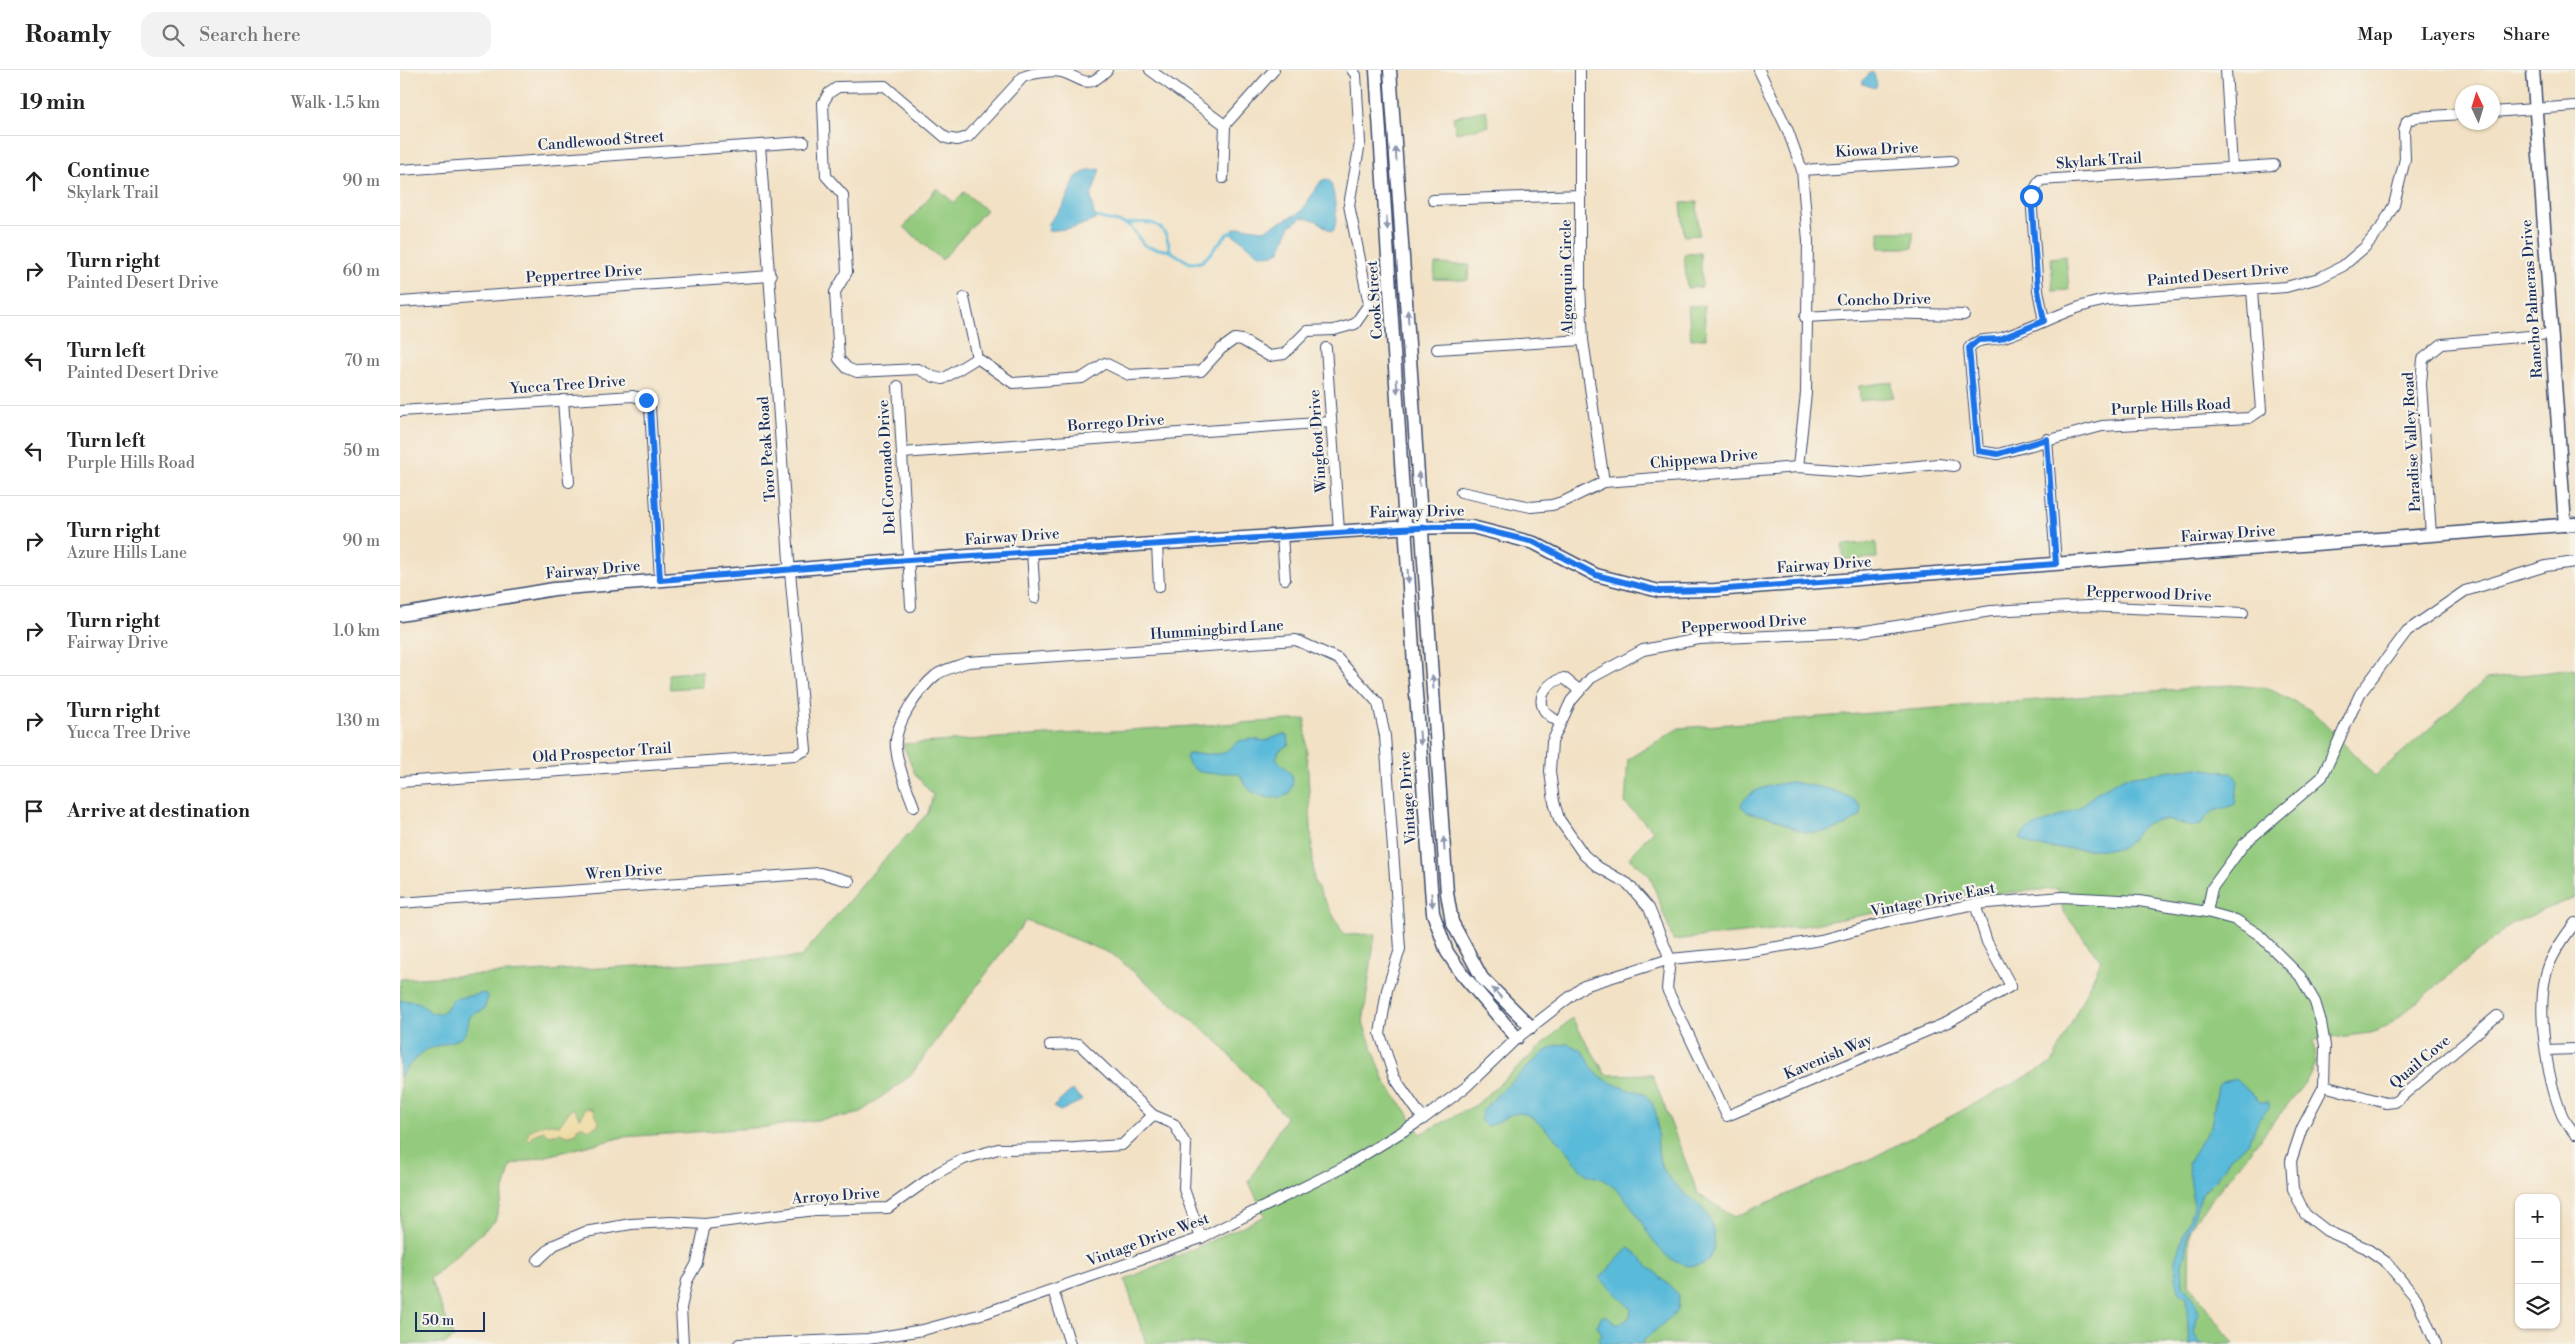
<!DOCTYPE html>
<meta charset="utf-8">
<style>
body{margin:0;font-family:"Libre Bodoni",serif;background:#f2f2f2;color:#222}
.controls{position:absolute;right:15px;bottom:15px;display:grid;overflow:hidden;border-radius:10px;box-shadow:0 1px 4px #0004}
.controls button{width:45px;height:45px;display:grid;place-items:center;padding:0;border:0;border-bottom:1px solid #e0e0e0;background:#fff;color:#222;font:25px sans-serif}
.compass{position:absolute;left:2055px;top:15px;width:45px;height:45px;border-radius:50%;background:#fff;box-shadow:0 1px 4px #0004;rotate:356deg}
.scale{position:absolute;left:15px;bottom:12px;width:70px;box-sizing:border-box;padding-left:5px;border:2px solid #1b2f5e;border-top:0;font-size:14px;line-height:18px;white-space:nowrap;color:#1b2f5e;-webkit-text-stroke:4px #f7f3e8;paint-order:stroke}
.stop{position:absolute;width:15px;height:15px;margin:-11px;border:4px solid #1a73e8;border-radius:50%;background:#fff}
.stop.end{background:#1a73e8;border-color:#fff;box-shadow:0 1px 5px #0008}
.list{margin:0;padding:0;list-style:none}
h2{display:flex;justify-content:space-between;align-items:center;height:65px;margin:0;padding:0 20px;font-size:21px}
h2 small{font-size:16px;font-weight:400;color:#767676}
.list li{display:grid;grid-template-columns:32px 1fr auto;gap:15px;align-items:center;box-sizing:border-box;height:90px;padding:0 20px;border-top:1px solid #e0e0e0}
.list b{display:block;font-size:19px;white-space:nowrap}
.list p{margin:0;font-size:16px;white-space:nowrap;color:#767676}
.list em{font-size:16px;font-style:normal;color:#767676}
.icon{flex:none;width:28px;height:28px;fill:none;stroke:currentColor;stroke-width:2;stroke-linecap:round;stroke-linejoin:round}
.map{position:relative;flex:none;width:2175px;height:1274px;overflow:hidden}
header{display:flex;align-items:center;gap:30px;box-sizing:border-box;height:70px;padding:0 25px;background:#fff;border-bottom:1px solid #e0e0e0}
header strong{font-size:24px}
nav{display:flex;gap:28px;margin-inline-start:auto;font-size:18px}
.search{width:350px;height:45px;background:#f2f2f2;display:flex;align-items:center;gap:12px;box-sizing:border-box;padding:0 18px;border-radius:15px;color:#767676;font-size:19px}
main{display:flex}
aside{flex:1;background:#fff}
.map>svg:first-child{display:block}
</style>
<header>
<strong>Roamly</strong>
<div class="search"><svg class="icon" aria-label="search" viewBox="0 0 24 24"><circle cx="10" cy="10" r="6"/><path d="M15 15l6 6"/></svg>Search here</div>
<nav><a>Map</a><a>Layers</a><a>Share</a></nav>
</header>
<main>
<aside>
<h2>19 min<small>Walk · 1.5 km</small></h2>
<ul class="list">
<li><svg class="icon" aria-label="ahead" viewBox="0 0 24 24"><path d="M12 20V5M6 11l6-6 6 6"/></svg><div><b>Continue</b><p>Skylark Trail</p></div><em>90 m</em></li>
<li><svg class="icon" aria-label="right" viewBox="0 0 24 24"><path d="M7 20v-9h11M14 6l5 5-5 5"/></svg><div><b>Turn right</b><p>Painted Desert Drive</p></div><em>60 m</em></li>
<li><svg class="icon" aria-label="left" viewBox="0 0 24 24"><path d="M17 20v-9H6M10 6l-5 5 5 5"/></svg><div><b>Turn left</b><p>Painted Desert Drive</p></div><em>70 m</em></li>
<li><svg class="icon" aria-label="left" viewBox="0 0 24 24"><path d="M17 20v-9H6M10 6l-5 5 5 5"/></svg><div><b>Turn left</b><p>Purple Hills Road</p></div><em>50 m</em></li>
<li><svg class="icon" aria-label="right" viewBox="0 0 24 24"><path d="M7 20v-9h11M14 6l5 5-5 5"/></svg><div><b>Turn right</b><p>Azure Hills Lane</p></div><em>90 m</em></li>
<li><svg class="icon" aria-label="right" viewBox="0 0 24 24"><path d="M7 20v-9h11M14 6l5 5-5 5"/></svg><div><b>Turn right</b><p>Fairway Drive</p></div><em>1.0 km</em></li>
<li><svg class="icon" aria-label="right" viewBox="0 0 24 24"><path d="M7 20v-9h11M14 6l5 5-5 5"/></svg><div><b>Turn right</b><p>Yucca Tree Drive</p></div><em>130 m</em></li>
<li><svg class="icon" aria-label="arrive" viewBox="0 0 24 24"><path d="M6 21V4h12l-3 4 3 4H6"/></svg><div><b>Arrive at destination</b></div></li>
</ul>
</aside>
<div class="map">
<svg width="2175" height="1274" viewBox="0 0 2175 1274">
<rect width="100%" height="100%" fill="#f7f3e8"/>
<filter id="ink" filterUnits="userSpaceOnUse"><feTurbulence type="fractalNoise" baseFrequency=".02" numOctaves="2"/><feDisplacementMap in="SourceGraphic" scale="10" xChannelSelector="R" yChannelSelector="G"/><feConvolveMatrix kernelMatrix="1 2 1 2 8 2 1 2 1" color-interpolation-filters="sRGB"/></filter>
<filter id="wash" filterUnits="userSpaceOnUse"><feTurbulence type="fractalNoise" baseFrequency=".0096" numOctaves="4" result="noise"/><feDisplacementMap in="SourceGraphic" scale="20" xChannelSelector="R" yChannelSelector="G"/><feGaussianBlur stdDeviation="1.12" result="paint"/><feColorMatrix in="noise" values="0 0 0 0 0 0 0 0 0 0 0 0 0 0 0 0 0 1.4 0 .05"/><feComposite in="paint" operator="in"/></filter>
<g filter="url(#wash)">
<rect width="100%" height="100%" fill="#f2e1c4"/>
<!-- green -->
<g fill="#93ca7d" stroke="#577c6e">
<polygon points="1086,40 1089,56 1056,63 1053,47"/>
<polygon points="537,118 554,133 564,122 586,140 542,190 504,157"/>
<polygon points="1297,132 1299,165 1284,166 1281,133"/>
<rect x="1479" y="162" width="34" height="16"/>
<polygon points="1300,183 1302,217 1287,218 1284,184"/>
<polygon points="1666,186 1669,220 1653,221 1651,188"/>
<polygon points="1035,194 1069,195 1068,210 1034,209"/>
<polygon points="1304,235 1306,268 1291,269 1288,236"/>
<polygon points="1492,312 1493,327 1460,331 1459,316"/>
<polygon points="1476,472 1477,488 1444,490 1442,475"/>
<path d="M2175 599V827L2111 854 1987 957 1970 963 1914 970 1916 991 1907 1010 1790 1157 1789 1214 1834 1274H746L725 1210 865 1146 849 1112 886 1047 816 970 712 884 626 850 510 1006 458 1044 367 1057 223 1067 111 1095 95 1151 30 1209 54 1268 44 1274H0V909L401 887 481 793 528 743 533 725 515 704 503 674 905 649 914 811 944 865 975 864 963 953 986 1014 1006 1040 1020 1064 1076 1035 1172 948 1206 1005 1252 1004 1298 1124 1334 1147 1472 1088 1652 993 1701 891 1663 841 1658 819C1574 823 1492 840 1409 855 1365 862 1318 865 1273 870L1250 806 1229 788 1253 760 1225 734 1228 689 1279 658 1831 615 1867 618 1911 640 1975 706 2086 609Z"/>
<polygon points="302,601 303,617 270,619 269,604"/>
</g>
<!-- sand -->
<polygon fill="#eeda9e" stroke="#84847e" points="189,1038 193,1040 199,1051 198,1055 188,1060 181,1056 177,1058 177,1063 166,1066 160,1063 149,1065 143,1061 133,1065 131,1070 127,1068 129,1061 144,1054 160,1055 171,1039 175,1040 179,1048 182,1047 184,1039"/>
<!-- water -->
<g fill="#5abad9" stroke="#3a749c">
<polygon points="1471,2 1474,4 1477,15 1475,18 1463,14 1462,11"/>
<polygon points="700,99 691,127 695,150 673,158 648,161 649,153 663,136 676,107 688,100"/>
<path d="M926 109 930 111C934 120 940 155 932 162L917 151 902 147 890 156 880 181C856 193 852 174 833 165L834 159 841 157 864 160 901 142 921 111Z"/>
<path d="M883 664 888 666 889 674 879 681 876 688C887 703 899 702 889 724 874 732 853 727 844 713 842 709 842 705 838 704 822 699 795 712 786 688L788 684H820L825 682 839 671 851 669 866 671Z"/>
<path d="M1798 698 1832 703 1838 711 1835 734C1819 742 1812 736 1801 755 1787 758 1774 749 1760 750 1736 751 1738 771 1721 778 1714 781 1642 778 1633 776 1628 774 1625 770 1620 768L1626 760 1679 738 1699 721 1725 707Z"/>
<path d="M1392 712C1416 717 1442 718 1461 736V745C1445 759 1418 767 1398 760 1389 757 1381 751 1373 748 1362 744 1347 746 1341 735 1349 718 1375 714 1392 712Z"/>
<polygon points="85,923 88,927 84,939 70,946 66,962 61,968 25,980 9,995 0,1007 0,930 18,932 32,943 39,944 45,940 53,929"/>
<path d="M1168 974C1172 976 1178 978 1182 981 1189 988 1190 999 1199 1005 1208 1012 1218 1016 1229 1020 1234 1021 1240 1021 1244 1024 1268 1043 1249 1079 1265 1102 1284 1131 1312 1131 1314 1168 1315 1174 1312 1185 1308 1190 1305 1194 1300 1195 1295 1196 1255 1197 1244 1145 1220 1123 1216 1119 1210 1114 1206 1111 1199 1106 1190 1108 1182 1101 1177 1096 1174 1089 1169 1083 1164 1076 1135 1048 1128 1045 1111 1038 1102 1053 1087 1056L1080 1050 1083 1040 1096 1026 1144 982 1157 975Z"/>
<polygon points="1836,1009 1860,1032 1869,1032 1869,1038 1859,1049 1849,1072 1830,1088 1816,1109 1802,1123 1788,1163 1787,1177 1782,1194 1783,1216 1795,1230 1798,1245 1794,1263 1798,1271 1803,1274 1789,1274 1786,1226 1780,1225 1776,1209 1775,1189 1794,1135 1788,1093 1811,1056 1818,1016 1823,1012"/>
<polygon points="672,1020 682,1030 681,1031 660,1041 653,1037"/>
<polygon points="1229,1177 1279,1225 1278,1241 1244,1270 1243,1274 1201,1274 1198,1269 1202,1264 1197,1256 1201,1247 1206,1246 1217,1255 1230,1247 1231,1239 1200,1208"/>
</g>
<g fill="none" stroke-linecap="round" stroke-linejoin="round">
<!-- stream -->
<g stroke="#5abad9" stroke-width="3">
<polyline points="696,147 726,154 732,158 743,174 748,177 770,181 790,193 801,192 808,186 827,164 833,162"/>
<path d="M726 154C751 151 766 150 770 181"/>
</g>
</g>
</g>
<g filter="url(#ink)">
<g fill="none" stroke-linecap="round" stroke-linejoin="round">
<defs>
<g id="minor">
<path d="M707 0C686 21 684 9 662 2 652 0 633 3 623 7L568 67 557 70 546 68 485 16 438 17 429 23 423 33 426 106 443 125 447 202 435 222 439 289 447 298 457 302 518 299 534 307 543 309 577 288 613 313 682 308 705 293 729 305 801 301 821 279 835 269 842 270 869 286 884 284 907 261 934 260 955 254 969 234 949 135 960 73 956 5 952 0"/>
<polyline points="750,0 825,55 874,0"/>
<polyline points="1180,0 1180,217 1183,270 1204,412"/>
<polyline points="1359,0 1388,61 1402,100 1408,171 1406,323 1398,397"/>
<polyline points="1826,0 1832,97"/>
<polyline points="2092,42 2175,36"/>
<polyline points="0,100 404,72"/>
<polyline points="1402,100 1552,91"/>
<polyline points="823,108 825,55"/>
<polyline points="1033,130 1181,125"/>
<path d="M1852 220 1861 340 1849 348 1702 356 1598 384 1578 381 1569 278C1579 266 1591 272 1604 267 1639 256 1671 236 1707 230L1886 217 1919 208 1943 196 1965 177 1981 158 1994 135 2005 89 2004 61 2007 51 2016 47 2062 44"/>
<polyline points="564,228 577,288"/>
<polyline points="0,232 371,206"/>
<polyline points="1405,247 1477,243 1564,245"/>
<polyline points="1644,251 1638,220 1631,126 1640,110 1874,95"/>
<polyline points="926,278 939,461"/>
<polyline points="1037,279 1183,270"/>
<polyline points="498,316 511,536"/>
<polyline points="163,330 169,412"/>
<polyline points="0,341 233,326 246,330 250,337 260,510"/>
<polyline points="1647,369 1656,494"/>
<polyline points="502,383 931,352"/>
<polyline points="1061,422 1131,437 1152,435 1165,431 1204,412 1398,397 1460,402 1538,394 1554,396"/>
<polyline points="882,465 885,509"/>
<polyline points="2031,465 2021,314 2023,289 2042,274 2150,264"/>
<polyline points="757,474 759,517"/>
<polyline points="632,482 635,528"/>
<path d="M1160 653C1155 649 1148 646 1144 640 1136 625 1150 611 1164 608L1179 620"/>
<polyline points="0,712 395,685 406,680 389,490 360,75"/>
<path d="M514 737C507 718 498 698 496 678 493 655 519 619 536 605 544 599 558 596 568 592L896 570 938 589 978 633 985 666 1000 879 987 920 980 964 994 1007 1023 1049"/>
<polyline points="0,833 420,803 449,811"/>
<polyline points="1575,834 1587,872 1611,916 1548,952 1327,1046 1267,919 1270,889 1249,838 1228,814 1198,797 1184,785 1159,749 1154,732 1150,701 1152,672 1171,631 1191,608 1243,580 1299,569 1459,562 1591,541 1687,536 1843,543"/>
<polyline points="1807,842 1812,818 1844,774 1922,707 1960,624 2007,561 2065,521 2146,496 2175,492"/>
<path d="M2175 853C2165 866 2155 880 2149 895 2134 932 2147 1009 2162 1045 2165 1052 2171 1058 2175 1064"/>
<polyline points="650,975 679,974 753,1045 774,1054 786,1075 784,1119 801,1168"/>
<polyline points="2146,980 2175,979"/>
<polyline points="1924,1016 1986,1033 1995,1032 2097,946"/>
<polyline points="138,1190 154,1175 185,1162 231,1154 271,1152 305,1154 415,1140 488,1138 539,1102 564,1089 598,1079 675,1078 722,1075 753,1045"/>
<polyline points="653,1220 670,1274"/>
<polyline points="283,1274 281,1238 287,1211 297,1193 305,1154"/>
<polyline points="339,1274 468,1269 523,1260 585,1243 801,1168 944,1097 1023,1049 1066,1017 1117,968 1184,916 1270,889 1344,882 1421,870 1499,849 1575,834 1662,827 1739,831 1807,842 1836,850 1858,864 1900,906 1915,932 1921,952 1925,976 1924,1016 1902,1058 1891,1091 1893,1119 1905,1144 1927,1161 1966,1178 1986,1192 2016,1228 2036,1274"/>
</g>
<g id="tertiary">
<polyline points="976,0 1015,611 1033,843 1047,882 1062,904 1117,968"/>
<polyline points="990,0 1047,823 1052,852 1082,908 1131,957"/>
<polyline points="2133,0 2165,455"/>
<polyline points="0,545 154,519 508,490 995,458 1072,457 1134,473 1196,505 1259,521 1315,520 2175,454"/>
</g>
</defs>
<!-- minor casing -->
<use href="#minor" stroke="#3b4a6d" stroke-width="12"/>
<!-- tertiary casing -->
<use href="#tertiary" stroke="#3b4a6d" stroke-width="15"/>
<!-- minor -->
<use href="#minor" stroke="#fff" stroke-width="10"/>
<!-- tertiary -->
<use href="#tertiary" stroke="#fff" stroke-width="12"/>
</g>
<!-- one-way arrows -->
<defs><path id="oneway-solid" d="M-6-.8H1V-3.2L6.5 0L1 3.2V.8H-6Z" transform="scale(1.25)"/></defs>
<g fill="#8d97ae">
<use href="#oneway-solid" transform="translate(996 84) rotate(-94)"/>
<use href="#oneway-solid" transform="translate(987 153) rotate(86)"/>
<use href="#oneway-solid" transform="translate(1008 247) rotate(-94)"/>
<use href="#oneway-solid" transform="translate(997 316) rotate(86)"/>
<use href="#oneway-solid" transform="translate(1019 409) rotate(-94)"/>
<use href="#oneway-solid" transform="translate(1008 506) rotate(86)"/>
<use href="#oneway-solid" transform="translate(1033 612) rotate(-94)"/>
<use href="#oneway-solid" transform="translate(1020 668) rotate(86)"/>
<use href="#oneway-solid" transform="translate(1044 774) rotate(-94)"/>
<use href="#oneway-solid" transform="translate(1032 830) rotate(85)"/>
<use href="#oneway-solid" transform="translate(1097 923) rotate(-134)"/>
</g>
</g>
<g fill="none" stroke-linecap="round" stroke-linejoin="round" filter="url(#ink)">
<!-- route -->
<polyline stroke="#1a73e8" stroke-width="6" points="246,330 250,337 260,510 508,490 1033,457 1072,457 1134,472 1196,505 1259,521 1315,520 1656,494 1647,369 1598,384 1578,381 1569,278 1578,270 1600,269 1644,251 1638,220 1631,126"/>
</g>
<g text-anchor="middle" dominant-baseline="central" stroke-width="4.5" stroke-linejoin="round" paint-order="stroke">
<!-- street labels -->
<g font-size="15" fill="#1b2f5e" stroke="#f7f3e8">
<text transform="translate(201 71) rotate(-4)">Candlewood Street</text>
<text transform="translate(1477 80) rotate(-3)">Kiowa Drive</text>
<text transform="translate(1699 91) rotate(-4)">Skylark Trail</text>
<text transform="translate(184 204) rotate(-4)">Peppertree Drive</text>
<text transform="translate(1818 205) rotate(-5)">Painted Desert Drive</text>
<text transform="translate(1167 207) rotate(-91)">Algonquin Circle</text>
<text transform="translate(2132 229) rotate(-94)">Rancho Palmeras Drive</text>
<text transform="translate(975 230) rotate(-94)">Cook Street</text>
<text transform="translate(1484 230) rotate(-1)">Concho Drive</text>
<text transform="translate(168 315) rotate(-4)">Yucca Tree Drive</text>
<text transform="translate(1771 337) rotate(-3)">Purple Hills Road</text>
<text transform="translate(716 353) rotate(-4)">Borrego Drive</text>
<text transform="translate(918 371) rotate(-94)">Wingfoot Drive</text>
<text transform="translate(2012 372) rotate(-93)">Paradise Valley Road</text>
<text transform="translate(367 379) rotate(-94)">Toro Peak Road</text>
<text transform="translate(1304 389) rotate(-5)">Chippewa Drive</text>
<text transform="translate(487 397) rotate(-93)">Del Coronado Drive</text>
<text transform="translate(1017 442) rotate(-1)">Fairway Drive</text>
<text transform="translate(1828 464) rotate(-4)">Fairway Drive</text>
<text transform="translate(612 467) rotate(-4)">Fairway Drive</text>
<text transform="translate(1424 495) rotate(-4)">Fairway Drive</text>
<text transform="translate(193 500) rotate(-5)">Fairway Drive</text>
<text transform="translate(1749 524) rotate(2)">Pepperwood Drive</text>
<text transform="translate(1344 554) rotate(-4)">Pepperwood Drive</text>
<text transform="translate(817 560) rotate(-4)">Hummingbird Lane</text>
<text transform="translate(202 683) rotate(-4)">Old Prospector Trail</text>
<text transform="translate(1008 728) rotate(-94)">Vintage Drive</text>
<text transform="translate(224 802) rotate(-4)">Wren Drive</text>
<text transform="translate(1533 830) rotate(-11)">Vintage Drive East</text>
<text transform="translate(1428 987) rotate(-23)">Kavenish Way</text>
<text transform="translate(2020 992) rotate(-40)">Quail Cove</text>
<text transform="translate(436 1126) rotate(-4)">Arroyo Drive</text>
<text transform="translate(748 1170) rotate(-20)">Vintage Drive West</text>
</g>
</g>
</svg>
<div class="controls">
<button>+</button>
<button>−</button>
<button><svg class="icon" aria-label="layers" viewBox="0 0 24 24"><path d="M12 4l9 5-9 5-9-5zM3 14l9 5 9-5"/></svg></button>
</div>
<svg class="compass" viewBox="-18 -18 36 36"><path d="M0-13l5 13h-10z" fill="#e53935"/><path d="M0 13l5-13h-10z" fill="#767676"/></svg>
<div class="scale">50 m</div>
<div class="stop" style="left:1631px;top:126px"></div>
<div class="stop end" style="left:246px;top:330px"></div>
</div>
</main>
